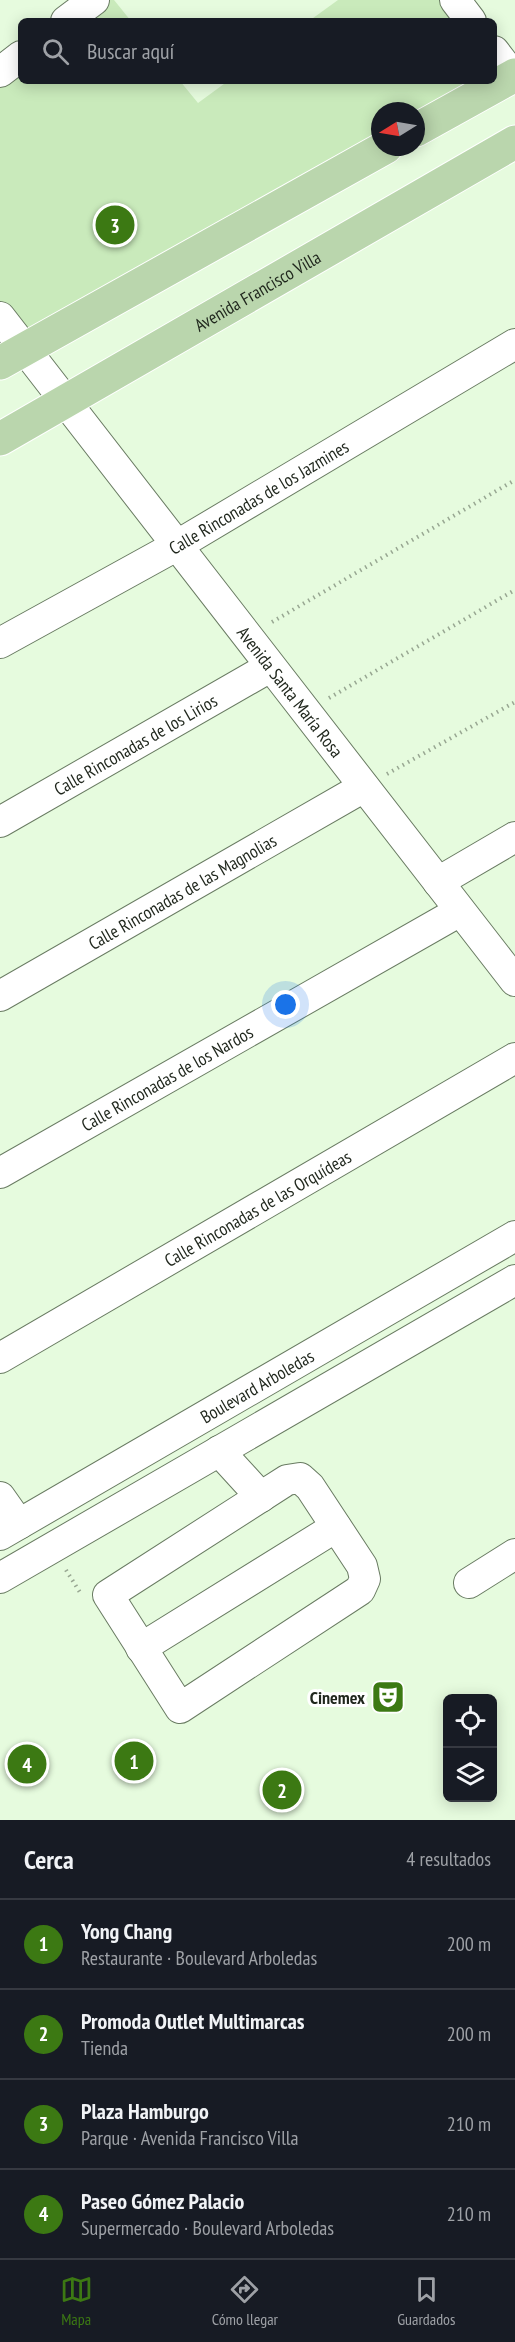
<!DOCTYPE html>
<html lang="es">
<meta charset="utf-8">
<style>
body{margin:0;font-family:"PT Sans Narrow",sans-serif;background:#20242c;color:#f1f3f6}
.controls{position:absolute;right:18px;bottom:18px;display:grid;overflow:hidden;border-radius:9px;box-shadow:0 3px 15px #0003}
.controls button{width:54px;height:54px;display:grid;place-items:center;padding:0;border:0;border-bottom:2px solid #363941;background:#171b24;color:#f1f3f6;font:30px sans-serif}
.compass{position:absolute;left:371px;top:102px;width:54px;height:54px;border-radius:50%;background:#171b24;box-shadow:0 3px 15px #0003;rotate:259deg}
.you{position:absolute;left:286px;top:1005px;width:21px;height:21px;margin:-15px;border:4px solid #fff;border-radius:50%;background:#1a73e8;box-shadow:0 0 0 9px #1a73e833}
.badge{display:grid;place-items:center;width:39px;height:39px;border-radius:50%;background:#3c7913;color:#fff;font-size:20px;font-weight:700}
.pin{position:absolute;translate:-50% -50%;border:3px solid #fff;box-shadow:0 2px 6px #0006}
.list{margin:0;padding:0;list-style:none}
h2{display:flex;justify-content:space-between;align-items:center;height:78px;margin:0;padding:0 24px;font-size:26px}
h2 small{font-size:20px;font-weight:400;color:#9ea1a6}
.list li{display:grid;grid-template-columns:39px 1fr auto;gap:18px;align-items:center;box-sizing:border-box;height:90px;padding:0 24px;border-top:2px solid #363941}
.list b{display:block;font-size:22px;white-space:nowrap}
.list p{margin:0;font-size:20px;white-space:nowrap;color:#9ea1a6}
.list em{font-size:20px;font-style:normal;color:#9ea1a6}
.icon{flex:none;width:33px;height:33px;fill:none;stroke:currentColor;stroke-width:2;stroke-linecap:round;stroke-linejoin:round}
.map{position:relative;flex:none;width:515px;height:1820px;overflow:hidden}
.search{position:absolute;background:#171b24;box-shadow:0 3px 15px #0003;left:18px;right:18px;top:18px;height:66px;display:flex;align-items:center;gap:15px;box-sizing:border-box;padding:0 21px;border-radius:9px;color:#9ea1a6;font-size:22px}
.sheet{height:438px;background:#171b24}
nav{display:flex;justify-content:space-around;align-items:center;box-sizing:border-box;height:84px;border-top:2px solid #363941;background:#171b24;font-size:16px;color:#9ea1a6}
nav a{display:grid;justify-items:center;gap:3px}
nav .on{color:#3c7913}
.map>svg:first-child{display:block}
</style>
<div class="map">
<svg width="515" height="1820" viewBox="0 0 515 1820">
<rect width="100%" height="100%" fill="#e6fbde"/>
<!-- green -->
<g fill="#c9eabb">
<polygon points="106,0 114,0 131,21 78,21"/>
<polygon points="338,0 441,0 455,21 309,21"/>
<polygon points="21,63 21,81 180,81 198,103 228,81 480,81 416,118 416,111 380,111 380,138 24,343 0,311 0,79"/>
</g>
<g fill="none" stroke-linecap="round" stroke-linejoin="round">
<defs>
<g id="minor">
<polyline points="455,0 471,21"/>
<polyline points="66,21 94,0"/>
<polyline points="494,51 513,76"/>
<polyline points="0,72 21,56"/>
<path id="s1" d="M0 317 515 981"/>
<path id="s2" d="M0 643 176 546 515 344"/>
<path id="s3" d="M0 822 270 667"/>
<polyline points="438,882 515,837"/>
<path id="s4" d="M0 996 364 787"/>
<path id="s5" d="M0 1173 460 911"/>
<path id="s6" d="M0 1358 515 1058"/>
<polyline points="219,1451 261,1497"/>
<polygon points="300,1478 310,1487 362,1566 365,1579 360,1590 180,1708 108,1595 287,1480"/>
<polyline points="0,1497 19,1524"/>
<path id="s7" d="M0 1535 515 1236"/>
<polyline points="0,1578 515,1280"/>
<polyline points="469,1583 515,1554"/>
<polyline points="141,1648 336,1527"/>
</g>
<g id="major">
<polyline points="416,130 515,75"/>
<polyline points="0,363 386,147"/>
<path id="s8" d="M0 439 515 142"/>
</g>
</defs>
<!-- minor casing -->
<use href="#minor" stroke="#697b62" stroke-width="32"/>
<!-- major casing -->
<use href="#major" stroke="#fff" stroke-width="35"/>
<!-- path -->
<g stroke="#98a792" stroke-width="4" stroke-dasharray="1.5 4.5" stroke-linecap="butt">
<polyline points="272,622 515,480"/>
<polyline points="329,698 515,590"/>
<polyline points="387,774 515,702"/>
<polyline points="66,1570 81,1594"/>
</g>
<!-- minor -->
<use href="#minor" stroke="#fff" stroke-width="30"/>
<!-- major -->
<use href="#major" stroke="#bad6ad" stroke-width="33"/>
</g>
<!-- icons -->
<defs>
<symbol id="theatre-square" viewBox="-11 -11 22 22"><rect x="-9" y="-9" width="18" height="18" rx="4" fill="#3c7913" stroke="#fff"/><path d="M-5-5.5Q0-4 5-5.5V0Q5 5 0 6Q-5 5-5 0ZM-3.3-2.5H-1v1.5H-3.3ZM1-2.5H3.3v1.5H1ZM-2.8 1Q0 5.5 2.8 1Z" fill="#fff"/></symbol>
</defs>
<g fill-rule="evenodd">
<use href="#theatre-square" x="369" y="1678" width="38" height="38"/>
</g>
<g text-anchor="middle" dominant-baseline="central" stroke-width="6" stroke-linejoin="round" paint-order="stroke">
<!-- street labels -->
<g font-size="18" fill="#1f261c" stroke="#fff">
<text stroke="none"><textPath href="#s8" startOffset="297">Avenida Francisco Villa</textPath></text>
<text stroke="none"><textPath href="#s2" startOffset="297">Calle Rinconadas de los Jazmines</textPath></text>
<text stroke="none"><textPath href="#s1" startOffset="474">Avenida Santa María Rosa</textPath></text>
<text stroke="none"><textPath href="#s3" startOffset="156">Calle Rinconadas de los Lirios</textPath></text>
<text stroke="none"><textPath href="#s4" startOffset="210">Calle Rinconadas de las Magnolias</textPath></text>
<text stroke="none"><textPath href="#s5" startOffset="192">Calle Rinconadas de los Nardos</textPath></text>
<text stroke="none"><textPath href="#s6" startOffset="298">Calle Rinconadas de las Orquídeas</textPath></text>
<text stroke="none"><textPath href="#s7" startOffset="297">Boulevard Arboledas</textPath></text>
</g>
<!-- poi labels -->
<g font-size="18" font-weight="bold" fill="#1f261c" stroke="#fff" text-anchor="end">
<text x="365" y="1697">Cinemex</text>
</g>
</g>
</svg>
<div class="controls">
<button><svg class="icon" aria-label="locate" viewBox="0 0 24 24"><circle cx="12" cy="12" r="6"/><path d="M12 2v4M12 18v4M2 12h4M18 12h4"/></svg></button>
<button><svg class="icon" aria-label="layers" viewBox="0 0 24 24"><path d="M12 4l9 5-9 5-9-5zM3 14l9 5 9-5"/></svg></button>
</div>
<svg class="compass" viewBox="-18 -18 36 36"><path d="M0-13l5 13h-10z" fill="#e53935"/><path d="M0 13l5-13h-10z" fill="#9ea1a6"/></svg>
<div class="you"></div>
<div class="pin badge" style="left:134px;top:1761px">1</div>
<div class="pin badge" style="left:282px;top:1790px">2</div>
<div class="pin badge" style="left:115px;top:225px">3</div>
<div class="pin badge" style="left:27px;top:1764px">4</div>
<div class="search"><svg class="icon" aria-label="search" viewBox="0 0 24 24"><circle cx="10" cy="10" r="6"/><path d="M15 15l6 6"/></svg>Buscar aquí</div>
</div>
<section class="sheet">
<h2>Cerca<small>4 resultados</small></h2>
<ul class="list">
<li><span class="badge">1</span><div><b>Yong Chang</b><p>Restaurante · Boulevard Arboledas</p></div><em>200 m</em></li>
<li><span class="badge">2</span><div><b>Promoda Outlet Multimarcas</b><p>Tienda</p></div><em>200 m</em></li>
<li><span class="badge">3</span><div><b>Plaza Hamburgo</b><p>Parque · Avenida Francisco Villa</p></div><em>210 m</em></li>
<li><span class="badge">4</span><div><b>Paseo Gómez Palacio</b><p>Supermercado · Boulevard Arboledas</p></div><em>210 m</em></li>
</ul>
</section>
<nav>
<a class="on"><svg class="icon" aria-label="map" viewBox="0 0 24 24"><path d="M3 6l6-2 6 2 6-2v14l-6 2-6-2-6 2zM9 4v14M15 6v14"/></svg>Mapa</a>
<a><svg class="icon" aria-label="directions" viewBox="0 0 24 24"><path d="M12 3l9 9-9 9-9-9zM9 14v-3h6M13 9l2 2-2 2"/></svg>Cómo llegar</a>
<a><svg class="icon" aria-label="saved" viewBox="0 0 24 24"><path d="M7 4h10v16l-5-4-5 4z"/></svg>Guardados</a>
</nav>
